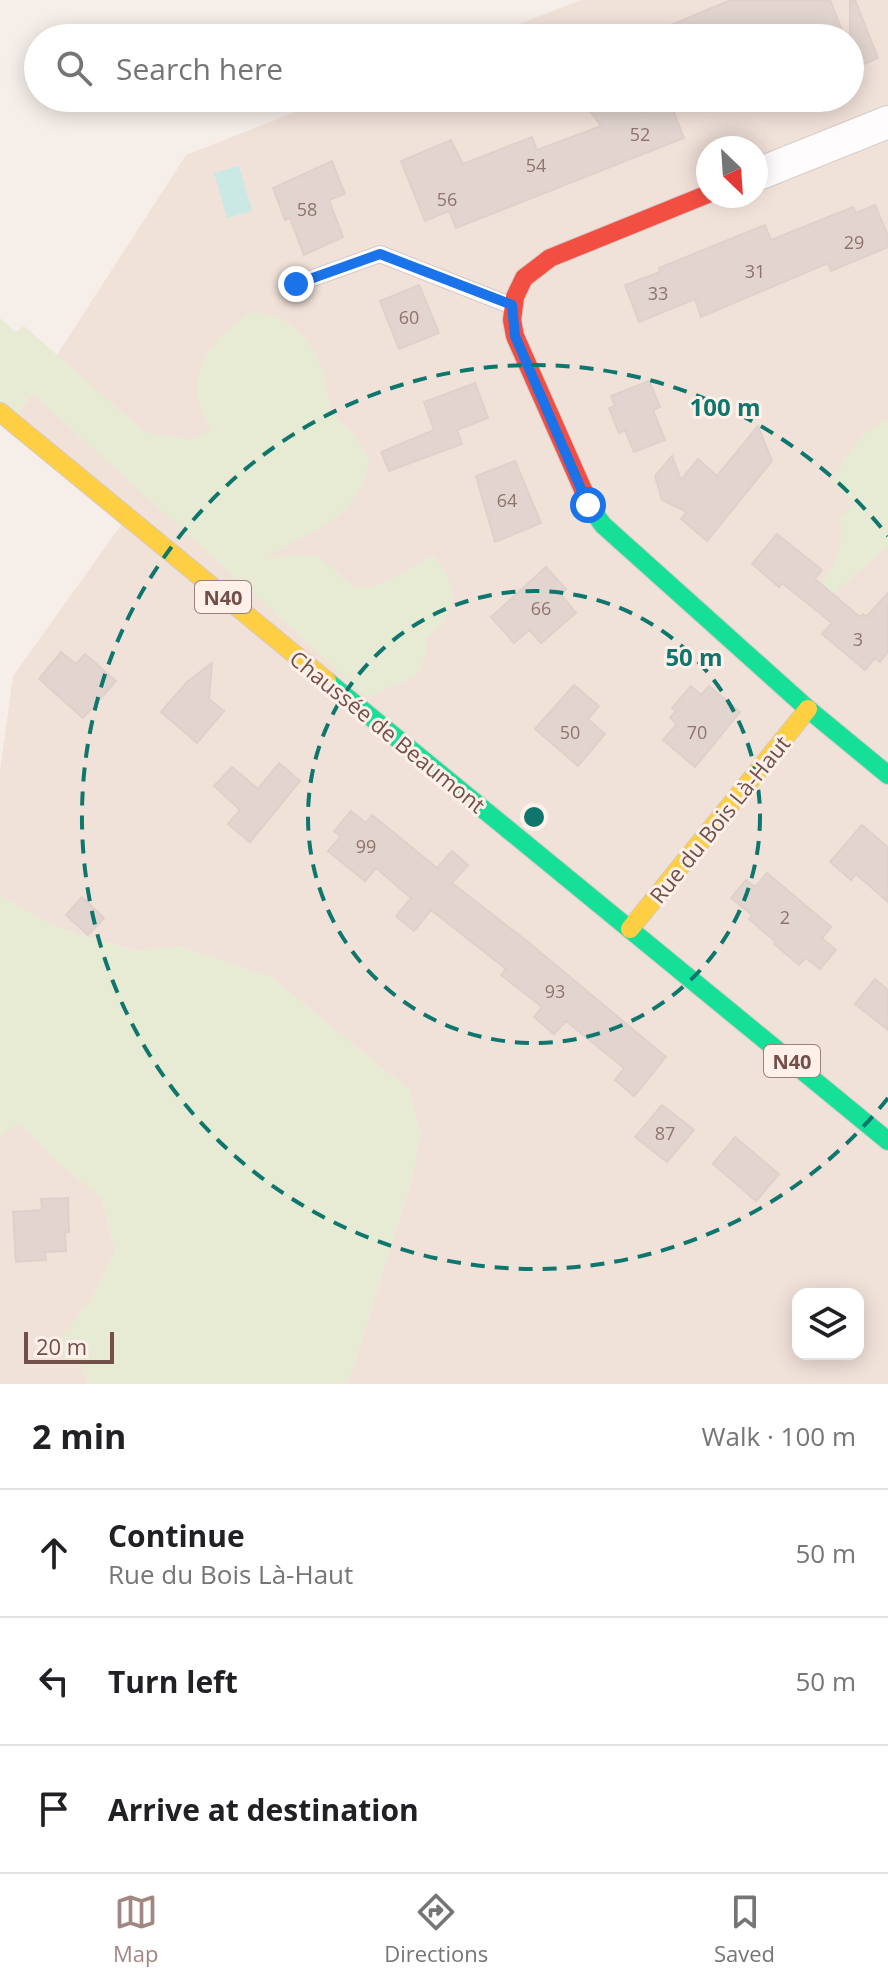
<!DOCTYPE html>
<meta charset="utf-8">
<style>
body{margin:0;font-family:"Open Sans",sans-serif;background:#f6f6f6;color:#202124}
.controls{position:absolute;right:24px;bottom:24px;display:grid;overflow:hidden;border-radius:16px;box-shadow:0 4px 20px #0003}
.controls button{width:72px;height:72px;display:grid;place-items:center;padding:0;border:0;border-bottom:2px solid #e0e0e0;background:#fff;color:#202124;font:40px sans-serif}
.compass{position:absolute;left:696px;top:136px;width:72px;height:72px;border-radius:50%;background:#fff;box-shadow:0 4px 20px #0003;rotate:155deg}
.scale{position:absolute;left:24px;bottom:20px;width:90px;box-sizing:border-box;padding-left:8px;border:4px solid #734f49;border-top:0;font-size:22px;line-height:28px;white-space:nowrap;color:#734f49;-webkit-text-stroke:6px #fff1e9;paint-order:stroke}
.stop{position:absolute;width:24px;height:24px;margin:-18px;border:6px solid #1a73e8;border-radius:50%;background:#fff}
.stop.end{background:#1a73e8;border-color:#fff;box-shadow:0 2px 8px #0008}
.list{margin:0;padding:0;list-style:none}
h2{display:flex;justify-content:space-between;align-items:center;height:104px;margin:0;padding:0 32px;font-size:34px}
h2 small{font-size:26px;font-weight:400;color:#757577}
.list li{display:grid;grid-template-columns:52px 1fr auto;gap:24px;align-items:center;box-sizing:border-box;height:128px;padding:0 32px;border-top:2px solid #e0e0e0}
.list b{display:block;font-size:30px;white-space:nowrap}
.list p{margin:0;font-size:26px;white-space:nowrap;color:#757577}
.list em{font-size:26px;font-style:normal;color:#757577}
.icon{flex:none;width:44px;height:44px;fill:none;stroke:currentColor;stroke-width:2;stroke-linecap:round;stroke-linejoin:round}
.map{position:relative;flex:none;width:888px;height:1384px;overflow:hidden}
.search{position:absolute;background:#fff;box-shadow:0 4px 20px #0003;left:24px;right:24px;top:24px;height:88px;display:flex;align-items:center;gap:20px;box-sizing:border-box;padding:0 28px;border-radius:44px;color:#757577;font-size:30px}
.sheet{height:488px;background:#fff}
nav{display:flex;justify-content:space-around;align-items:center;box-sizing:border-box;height:112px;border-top:2px solid #e0e0e0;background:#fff;font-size:22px;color:#757577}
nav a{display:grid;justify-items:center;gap:4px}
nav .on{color:#a18781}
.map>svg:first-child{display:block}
</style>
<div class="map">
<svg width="888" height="1384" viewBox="0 0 888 1384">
<rect width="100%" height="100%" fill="#f6eee9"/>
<!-- residential -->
<g fill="#f1e2d9" fill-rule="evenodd">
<path d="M581 0H888V1384H344L352 1371 415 1168 409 1090 272 978 179 946 136 951 57 928 0 896V771L13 676 126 518 13 423 186 155 331 98H850V38H484ZM708 148H756V196H708ZM798 1294H858V1354H798Z"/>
<polygon points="20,1122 53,1158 102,1198 115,1251 92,1299 50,1351 83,1366 88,1384 0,1384 0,1136"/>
</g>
<!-- green -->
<g fill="#e7ebd3">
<path d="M251 312C308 317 325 363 331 413L353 433 370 461C350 528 317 524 265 558L316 555 356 588C393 586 402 569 434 556 459 584 459 614 427 637L425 659 416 676 367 697 32 393 13 423 0 412V318L15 332 24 326 145 432 194 440 211 429C207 420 199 409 198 400 193 358 220 334 251 312Z"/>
<path d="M888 420V547L822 603 814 594C835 566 844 554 840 518L854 503 832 482C848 453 856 434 888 420Z"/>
<polygon points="0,896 57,928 135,951 179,946 272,978 409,1090 420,1131 415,1168 352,1371 344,1384 88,1384 83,1366 49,1351 92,1299 115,1251 102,1198 53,1158 21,1123 0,1136"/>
</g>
<!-- water -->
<polygon fill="#cae8e4" points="239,166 252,211 227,218 214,173"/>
<!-- building -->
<g fill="#e2d5d0" stroke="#dfd0cb" stroke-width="2">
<polygon points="731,0 830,0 845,38 640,38"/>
<polygon points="850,0 855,0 878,58 850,70"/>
<polygon points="606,98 630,98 641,112 669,100 684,138 456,228 449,211 425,221 401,161 451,140 463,164 532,137 537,150 601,126 589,110"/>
<polygon points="332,161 345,194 329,200 343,237 304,255 290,218 285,220 273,188"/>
<polygon points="875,205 888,236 888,247 831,271 828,263 701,317 695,299 639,322 625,285 660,272 659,268 765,225 771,240 853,207 856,213"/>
<polygon points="419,285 439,333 399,349 380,301"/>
<polygon points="649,381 660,407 653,410 665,440 634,452 625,430 619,433 609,408 615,406 611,396"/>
<polygon points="475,383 488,418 457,430 462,444 389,471 381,452 434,430 424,402"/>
<polygon points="758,426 772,461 707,541 681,519 687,512 662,500 655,476 672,456 681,480 698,459 717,476"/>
<polygon points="515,461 541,523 495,542 476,476"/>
<polygon points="777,534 822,570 815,579 860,617 863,614 866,617 888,593 888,652 880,662 875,658 865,670 822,634 832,623 782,583 779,587 752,564"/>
<polygon points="546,567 566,589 561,595 576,613 541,643 529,630 514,643 491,617"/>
<polygon points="61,652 76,664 85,654 116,681 83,718 39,679"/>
<polygon points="212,663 209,699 224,711 197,743 161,712 187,682"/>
<polygon points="574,685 599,706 588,719 605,734 578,766 535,729"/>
<polygon points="691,686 701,695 709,686 740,712 695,767 663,740 677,724 670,718 676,711 672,708"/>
<polygon points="279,763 300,781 250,842 228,824 240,810 214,786 232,767 258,789"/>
<polygon points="351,811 366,823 372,815 437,868 452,851 468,865 452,883 528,942 666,1057 634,1096 615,1080 624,1068 566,1021 554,1034 534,1017 542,1007 501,975 506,969 431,910 414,931 396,916 411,898 376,868 365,881 328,851 341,836 334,831"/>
<polygon points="862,825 888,847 888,902 856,874 851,880 830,862"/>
<polygon points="767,873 831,927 822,938 836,950 820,969 806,958 799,965 774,944 776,942 749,919 752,915 731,898 746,880 755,887"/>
<polygon points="82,897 104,918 88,935 66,915"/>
<polygon points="875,979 888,990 888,1030 855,1004"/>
<polygon points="662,1105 694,1130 667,1162 635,1137"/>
<polygon points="735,1137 779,1174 756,1201 713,1164"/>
<polygon points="68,1198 69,1232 65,1232 66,1251 45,1252 46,1260 16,1262 13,1212 42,1210 41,1199"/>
</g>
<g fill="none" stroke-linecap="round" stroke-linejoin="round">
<defs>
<polyline id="lane" points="296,284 380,254 510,305"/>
<polyline id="street" points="756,175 888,122"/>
<g id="fast">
<polyline points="592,510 603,525 808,709 888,775"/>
<polyline points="327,681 888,1141"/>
</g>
<g id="slow">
<polyline points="0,412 327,681"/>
<polyline points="630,929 808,709"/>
</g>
<polyline id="jam" points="592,510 515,336 512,320 515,297 524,278 550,258 708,194"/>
</defs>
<!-- lane casing -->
<use href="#lane" stroke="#d4cac6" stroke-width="18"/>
<!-- street casing -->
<use href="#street" stroke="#d4cac6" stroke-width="34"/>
<!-- fast casing -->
<use href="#fast" stroke="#d6cac6" stroke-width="20"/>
<!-- slow casing -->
<use href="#slow" stroke="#d6cac6" stroke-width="20"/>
<!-- jam casing -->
<use href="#jam" stroke="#d6cac6" stroke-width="20"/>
<!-- lane -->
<use href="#lane" stroke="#fefcfc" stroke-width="16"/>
<!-- street -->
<use href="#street" stroke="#fefcfc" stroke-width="32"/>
<!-- fast -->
<use href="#fast" stroke="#16e098" stroke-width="18"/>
<!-- slow -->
<use href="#slow" stroke="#ffcf43" stroke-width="18"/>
<!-- jam -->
<use href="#jam" stroke="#f24e42" stroke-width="18"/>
</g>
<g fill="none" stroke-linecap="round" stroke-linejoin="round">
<!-- route -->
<polyline stroke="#1a73e8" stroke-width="10" points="296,284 380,254 512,305 515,336 588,505"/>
</g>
<!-- distance rings -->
<g fill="none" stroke="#0f766e" stroke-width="4" stroke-dasharray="14 10">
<circle cx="534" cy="817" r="226"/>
<path d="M888 1098A452 452 0 1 1 888 536"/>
</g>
<g text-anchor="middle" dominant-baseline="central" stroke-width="6" stroke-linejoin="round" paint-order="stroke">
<!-- number labels -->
<g font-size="18" fill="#90736d">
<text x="640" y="134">52</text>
<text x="536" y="165">54</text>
<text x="447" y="199">56</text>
<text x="307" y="209">58</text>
<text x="854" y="242">29</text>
<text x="755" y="271">31</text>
<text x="658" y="293">33</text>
<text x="409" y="317">60</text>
<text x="507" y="500">64</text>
<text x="541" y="608">66</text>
<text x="858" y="639">3</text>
<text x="570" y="732">50</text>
<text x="697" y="732">70</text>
<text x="366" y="846">99</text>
<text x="785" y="917">2</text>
<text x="555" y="991">93</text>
<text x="665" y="1133">87</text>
</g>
<!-- shield labels -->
<g fill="#fff1e9" stroke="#9d8079" stroke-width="2">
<rect x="195" y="581" width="56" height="32" rx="6"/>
<rect x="764" y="1045" width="56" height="32" rx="6"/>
</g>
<g font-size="20" font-weight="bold" fill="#734f49">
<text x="223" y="597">N40</text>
<text x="792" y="1061">N40</text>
</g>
<!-- street labels -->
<g font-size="22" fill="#734f49" stroke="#fff1e9">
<text transform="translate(388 731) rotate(39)">Chaussée de Beaumont</text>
<text transform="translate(719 819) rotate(-51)">Rue du Bois Là-Haut</text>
</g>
</g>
<circle cx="534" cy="817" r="12" fill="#0f766e" stroke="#fff1e9" stroke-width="4"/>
<g font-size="24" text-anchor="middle" font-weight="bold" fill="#0f766e" stroke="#fff1e9" stroke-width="6" stroke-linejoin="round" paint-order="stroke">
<text x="725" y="416">100 m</text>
<text x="694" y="666">50 m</text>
</g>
</svg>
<div class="controls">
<button><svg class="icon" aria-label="layers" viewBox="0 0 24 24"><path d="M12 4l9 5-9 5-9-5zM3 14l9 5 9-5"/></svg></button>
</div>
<svg class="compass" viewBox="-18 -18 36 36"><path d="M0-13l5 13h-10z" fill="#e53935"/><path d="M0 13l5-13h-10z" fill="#757577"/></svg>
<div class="scale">20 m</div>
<div class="stop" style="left:588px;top:505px"></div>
<div class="stop end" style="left:296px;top:284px"></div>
<div class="search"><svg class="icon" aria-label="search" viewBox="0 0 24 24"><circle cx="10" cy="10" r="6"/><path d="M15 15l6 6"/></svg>Search here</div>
</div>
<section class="sheet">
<h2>2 min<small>Walk · 100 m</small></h2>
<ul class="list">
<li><svg class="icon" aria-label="ahead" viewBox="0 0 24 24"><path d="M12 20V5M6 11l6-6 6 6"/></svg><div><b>Continue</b><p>Rue du Bois Là-Haut</p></div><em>50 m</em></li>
<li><svg class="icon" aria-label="left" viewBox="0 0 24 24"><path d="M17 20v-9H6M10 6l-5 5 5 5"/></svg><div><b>Turn left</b></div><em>50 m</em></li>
<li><svg class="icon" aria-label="arrive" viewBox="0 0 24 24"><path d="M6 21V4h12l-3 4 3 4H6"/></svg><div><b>Arrive at destination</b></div></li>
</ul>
</section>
<nav>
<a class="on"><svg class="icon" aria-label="map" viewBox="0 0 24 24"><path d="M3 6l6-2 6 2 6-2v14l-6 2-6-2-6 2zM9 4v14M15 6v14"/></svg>Map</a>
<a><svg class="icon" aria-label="directions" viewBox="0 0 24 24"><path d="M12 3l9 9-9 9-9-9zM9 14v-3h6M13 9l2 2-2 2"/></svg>Directions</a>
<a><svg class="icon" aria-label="saved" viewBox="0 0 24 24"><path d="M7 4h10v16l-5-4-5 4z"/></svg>Saved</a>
</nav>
